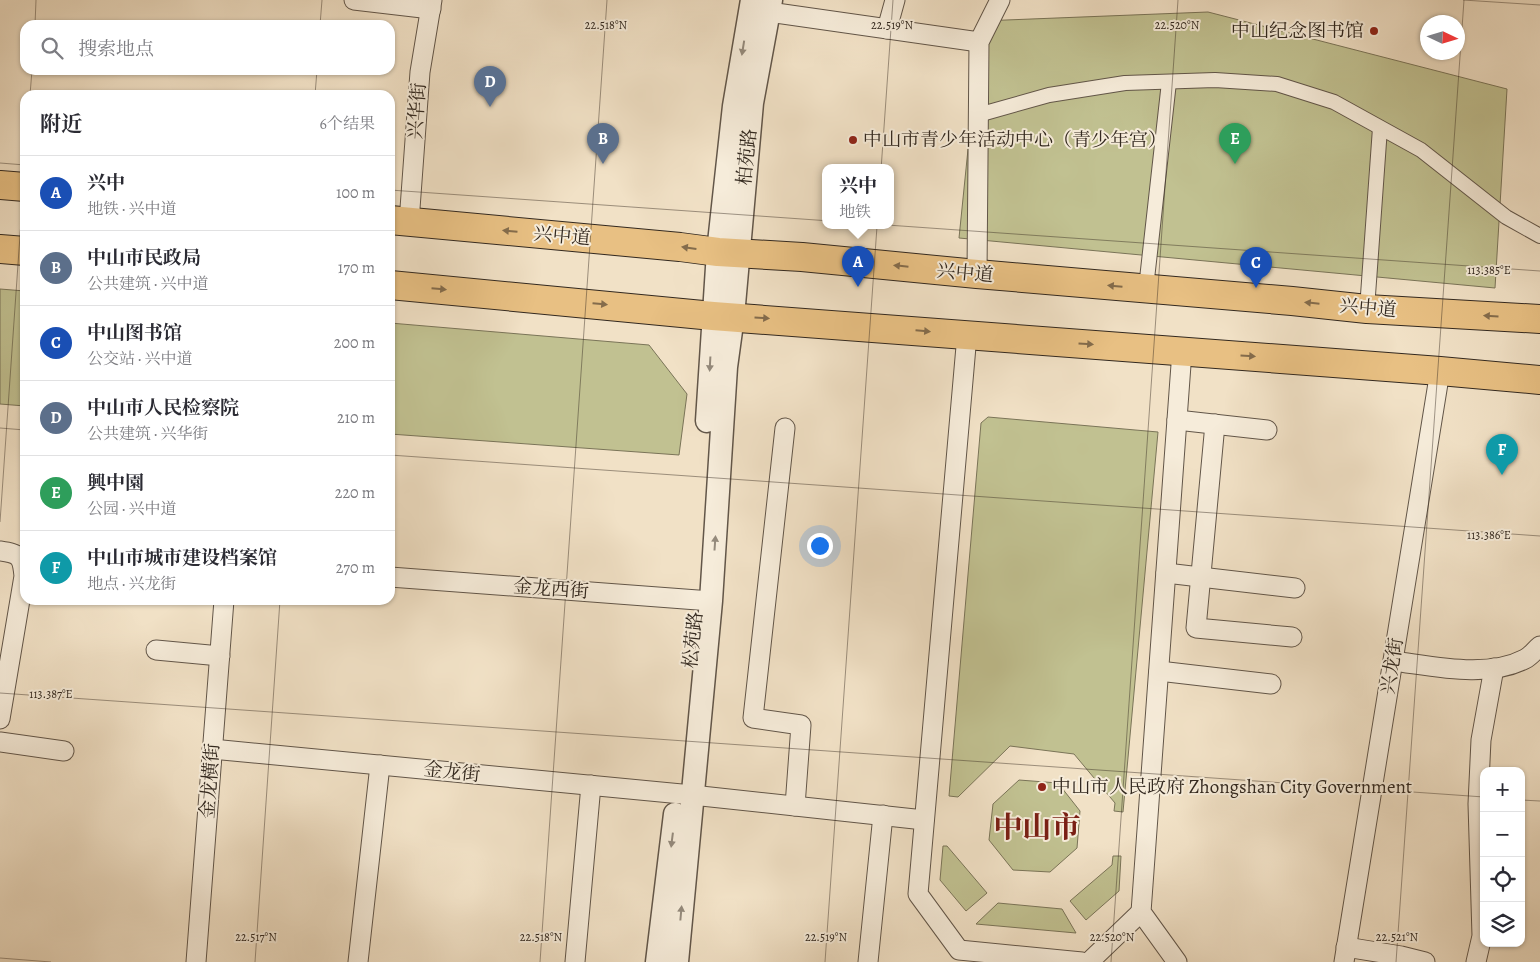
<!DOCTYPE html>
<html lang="zh">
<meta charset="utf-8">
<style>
body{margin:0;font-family:Alegreya,"Noto Serif SC",serif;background:#f2f2f3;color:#2b2b33}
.controls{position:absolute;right:15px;bottom:15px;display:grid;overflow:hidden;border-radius:10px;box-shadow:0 1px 4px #0004}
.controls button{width:45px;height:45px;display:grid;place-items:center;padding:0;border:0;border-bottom:1px solid #e1e1e2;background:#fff;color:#2b2b33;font:25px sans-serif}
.compass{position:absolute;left:1420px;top:15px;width:45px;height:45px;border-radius:50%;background:#fff;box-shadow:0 1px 4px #0004;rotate:94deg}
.you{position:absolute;left:819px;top:545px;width:18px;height:18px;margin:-12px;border:4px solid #fff;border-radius:50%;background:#1a73e8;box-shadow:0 0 0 8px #1a73e833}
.badge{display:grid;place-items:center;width:32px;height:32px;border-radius:50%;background:#8f2418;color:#fff;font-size:16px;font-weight:700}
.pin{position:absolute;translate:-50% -41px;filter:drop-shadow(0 1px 2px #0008)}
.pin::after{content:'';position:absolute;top:26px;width:18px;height:15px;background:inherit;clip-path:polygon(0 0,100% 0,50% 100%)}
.popup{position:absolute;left:822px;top:164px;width:72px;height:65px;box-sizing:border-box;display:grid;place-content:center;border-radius:10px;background:#fff;filter:drop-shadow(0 1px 4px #0005);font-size:16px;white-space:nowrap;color:#7c7c81}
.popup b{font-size:19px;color:#2b2b33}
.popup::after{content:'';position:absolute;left:50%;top:100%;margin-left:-10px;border:10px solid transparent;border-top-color:#fff}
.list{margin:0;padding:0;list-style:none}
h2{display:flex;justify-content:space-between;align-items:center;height:65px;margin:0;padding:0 20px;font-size:21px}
h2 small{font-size:16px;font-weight:400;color:#7c7c81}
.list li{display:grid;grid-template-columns:32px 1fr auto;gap:15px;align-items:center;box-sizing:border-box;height:75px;padding:0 20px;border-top:1px solid #e1e1e2}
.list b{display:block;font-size:19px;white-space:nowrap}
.list p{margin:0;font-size:16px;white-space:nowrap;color:#7c7c81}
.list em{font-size:16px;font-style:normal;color:#7c7c81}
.icon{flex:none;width:28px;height:28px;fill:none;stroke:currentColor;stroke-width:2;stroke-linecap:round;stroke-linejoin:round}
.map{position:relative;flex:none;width:1540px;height:962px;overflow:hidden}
.search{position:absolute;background:#fff;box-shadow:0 1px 4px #0004;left:20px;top:20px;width:375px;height:55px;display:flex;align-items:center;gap:12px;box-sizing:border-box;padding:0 18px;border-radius:15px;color:#7c7c81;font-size:19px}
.panel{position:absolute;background:#fff;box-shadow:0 1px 4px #0004;left:20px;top:90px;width:375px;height:515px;border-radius:15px}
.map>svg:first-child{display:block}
</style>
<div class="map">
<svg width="1540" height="962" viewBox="0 0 1540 962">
<rect width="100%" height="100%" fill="#f1e1c6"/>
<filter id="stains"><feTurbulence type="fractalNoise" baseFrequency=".004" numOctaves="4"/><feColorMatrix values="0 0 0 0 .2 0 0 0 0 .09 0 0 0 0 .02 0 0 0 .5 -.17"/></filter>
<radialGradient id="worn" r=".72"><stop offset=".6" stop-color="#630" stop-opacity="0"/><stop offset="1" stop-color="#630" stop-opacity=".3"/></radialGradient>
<!-- green -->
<g fill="#c1c191" stroke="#7a7458">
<polygon points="1208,12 1507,89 1495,288 959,238 981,21"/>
<polygon points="0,289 25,291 25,406 0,404"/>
<polygon points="390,323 649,345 687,394 679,455 390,434"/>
<polygon points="988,417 1158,432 1123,812 1114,811 1115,803 1074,754 1010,746 958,797 949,796 981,423"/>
<polygon points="1019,780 1058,783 1080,811 1077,848 1050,872 1013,870 989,840 993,804"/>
<polygon points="943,846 947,846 987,893 966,911 940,880"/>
<polygon points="1113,856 1121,856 1119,891 1086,920 1070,901 1112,865"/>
<polygon points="998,903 1062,909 1076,933 976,924"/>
</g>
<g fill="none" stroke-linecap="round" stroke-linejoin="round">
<defs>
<g id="pedestrian">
<polyline points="978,115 1049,95 1125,83 1215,80 1277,84 1334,102 1421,150 1506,217 1540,236"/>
<polyline points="1146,288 1169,82"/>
<polyline points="1367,309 1380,128"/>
</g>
<g id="minor">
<polyline points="354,0 431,9"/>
<polyline points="769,12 979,42"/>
<polyline points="887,29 895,0"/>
<polyline points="409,222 420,72 432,0"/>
<polyline points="977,274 979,42 1000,0"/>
<polyline points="967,335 918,894 959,950 1082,962"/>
<polyline points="1177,420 1267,430"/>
<polyline points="1215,424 1196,628 1292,637"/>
<polyline points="785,428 753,718 801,725 795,806"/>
<path d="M0 551C20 554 22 556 24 576L0 719"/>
<polyline points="1166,573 1295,588"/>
<polyline points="390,577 711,601"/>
<polyline points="156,650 220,656"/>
<path d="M1393 661C1433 666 1487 679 1525 659 1531 656 1535 650 1540 646"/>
<polyline points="1159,671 1271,684"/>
<polyline points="0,742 64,751"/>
<polyline points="212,749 692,795 924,820"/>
<polyline points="1346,947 1401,956 1425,962"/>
<polyline points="196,962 224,600"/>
<polyline points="358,962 380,765"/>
<polyline points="575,962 591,785"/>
<polyline points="868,962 883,815"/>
<polyline points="1089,962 1141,912"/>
<polyline points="1177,962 1141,912 1182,351"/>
<polyline points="1344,962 1440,371"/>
<polyline points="1476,962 1482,936 1478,804 1481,740 1494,668"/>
</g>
<g id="tertiary">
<polyline points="707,421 718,252 734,106 752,0"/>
<polyline points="657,962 675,814"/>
<polyline points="677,962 711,601 726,367 733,316 752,103 771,0"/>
</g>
<g id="primary">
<polyline points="0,185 25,187"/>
<polyline points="390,220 680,247 718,252 802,257 977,274 1292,301 1367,309 1540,319"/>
<polyline points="0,249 25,251"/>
<polyline points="390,285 713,316 1440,371 1540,380"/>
</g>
</defs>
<!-- pedestrian casing -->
<use href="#pedestrian" stroke="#625649" stroke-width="16"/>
<!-- minor casing -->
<use href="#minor" stroke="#625649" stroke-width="21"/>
<!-- tertiary casing -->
<use href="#tertiary" stroke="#625649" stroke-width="25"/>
<!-- primary casing -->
<use href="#primary" stroke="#32281f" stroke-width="30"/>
<!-- pedestrian -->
<use href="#pedestrian" stroke="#f6ecda" stroke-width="14"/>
<!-- minor -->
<use href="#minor" stroke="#f6ecda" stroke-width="19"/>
<!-- tertiary -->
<use href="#tertiary" stroke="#f6ecda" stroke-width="22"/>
<!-- primary -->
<use href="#primary" stroke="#e8c083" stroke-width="28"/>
</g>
<!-- one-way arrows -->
<defs><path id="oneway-solid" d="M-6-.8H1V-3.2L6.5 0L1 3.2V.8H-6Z" transform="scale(1.25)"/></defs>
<g fill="#948a7c">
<use href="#oneway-solid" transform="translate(743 48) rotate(99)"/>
<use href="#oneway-solid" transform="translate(710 364) rotate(93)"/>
<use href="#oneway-solid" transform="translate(715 543) rotate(-86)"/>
<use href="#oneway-solid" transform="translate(672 840) rotate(97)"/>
<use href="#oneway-solid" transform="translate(681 913) rotate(-85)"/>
</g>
<g fill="#846c4c">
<use href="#oneway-solid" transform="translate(510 231) rotate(-175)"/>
<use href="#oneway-solid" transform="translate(689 248) rotate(-172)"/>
<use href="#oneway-solid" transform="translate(901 266) rotate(-174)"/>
<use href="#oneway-solid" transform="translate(1115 286) rotate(-175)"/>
<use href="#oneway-solid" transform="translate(439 289) rotate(5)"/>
<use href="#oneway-solid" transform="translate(1312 303) rotate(-174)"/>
<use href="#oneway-solid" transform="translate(600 304) rotate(5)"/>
<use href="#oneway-solid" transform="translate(1491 316) rotate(-177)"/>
<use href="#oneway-solid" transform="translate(762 318) rotate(4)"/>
<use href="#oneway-solid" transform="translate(923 331) rotate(5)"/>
<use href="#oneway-solid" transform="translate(1086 344) rotate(4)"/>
<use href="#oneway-solid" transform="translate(1248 356) rotate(4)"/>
</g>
<!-- ticks -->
<path fill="none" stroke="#32281f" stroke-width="1" stroke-opacity="0.45" d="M1463 0 1540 5M35 25 36 0M320 25 322 0M30 95 32 70M315 95 317 70M0 163 25 165M390 190 1540 271M0 428 25 430M390 455 1540 536M0 522 25 164M0 693 1484 797M1521 800 1540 801M0 958 51 962M255 962 280 600M540 962 607 0M825 962 893 0M1111 962 1178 0M1396 962 1464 0"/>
<!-- markers -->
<g fill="#8f2418" stroke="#f6ecda" stroke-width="2">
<circle cx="1374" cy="31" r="5"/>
<circle cx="853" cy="140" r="5"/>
<circle cx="1042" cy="787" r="5"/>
</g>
<g text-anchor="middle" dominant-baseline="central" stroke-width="4" stroke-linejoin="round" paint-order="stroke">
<!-- poi labels -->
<g font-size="19" fill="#32281f" stroke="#f6ecda" text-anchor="start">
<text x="1364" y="31" text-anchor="end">中山纪念图书馆</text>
<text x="863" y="140">中山市青少年活动中心（青少年宫）</text>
<text x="1052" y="787">中山市人民政府 Zhongshan City Government</text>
</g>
<!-- street labels -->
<g font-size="19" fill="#32281f" stroke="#f6ecda">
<text transform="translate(417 111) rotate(-86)">兴华街</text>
<text transform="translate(747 157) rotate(-84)">柏苑路</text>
<text transform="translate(562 236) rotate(5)">兴中道</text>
<text transform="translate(965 273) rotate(5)">兴中道</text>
<text transform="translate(1368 308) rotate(5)">兴中道</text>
<text transform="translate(551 589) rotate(4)">金龙西街</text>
<text transform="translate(693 640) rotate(-84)">松苑路</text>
<text transform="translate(1392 666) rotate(-81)">兴龙街</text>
<text transform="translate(452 772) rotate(6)">金龙街</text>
<text transform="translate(210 781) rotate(-86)">金龙横街</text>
</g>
<!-- town labels -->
<g font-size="29" font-weight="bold" fill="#7a1f14" stroke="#f6ecda">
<text x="1037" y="827">中山市</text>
</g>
</g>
<g font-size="12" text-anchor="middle" fill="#32281f" stroke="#f6ecda" stroke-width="4" stroke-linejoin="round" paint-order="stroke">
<text x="606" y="29">22.518°N</text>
<text x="892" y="29">22.519°N</text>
<text x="1177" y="29">22.520°N</text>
<text x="1489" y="274">113.385°E</text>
<text x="1489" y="539">113.386°E</text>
<text x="51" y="698">113.387°E</text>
<text x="256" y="941">22.517°N</text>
<text x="541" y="941">22.518°N</text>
<text x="826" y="941">22.519°N</text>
<text x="1112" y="941">22.520°N</text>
<text x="1397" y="941">22.521°N</text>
</g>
<rect width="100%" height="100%" filter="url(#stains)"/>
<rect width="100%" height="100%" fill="url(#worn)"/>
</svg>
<div class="controls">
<button>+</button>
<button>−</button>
<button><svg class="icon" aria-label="locate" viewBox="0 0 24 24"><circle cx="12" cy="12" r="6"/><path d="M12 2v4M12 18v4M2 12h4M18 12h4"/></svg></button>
<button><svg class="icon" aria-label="layers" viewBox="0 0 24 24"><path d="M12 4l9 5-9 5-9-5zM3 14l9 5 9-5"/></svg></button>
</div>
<svg class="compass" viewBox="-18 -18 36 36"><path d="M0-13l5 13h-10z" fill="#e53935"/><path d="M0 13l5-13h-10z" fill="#7c7c81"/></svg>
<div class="you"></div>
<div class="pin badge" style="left:858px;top:287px;background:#1a4fb4">A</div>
<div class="popup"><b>兴中</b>地铁</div>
<div class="pin badge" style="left:603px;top:164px;background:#5c6f8a">B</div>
<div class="pin badge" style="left:1256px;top:288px;background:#1a4fb4">C</div>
<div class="pin badge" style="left:490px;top:107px;background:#5c6f8a">D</div>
<div class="pin badge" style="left:1235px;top:164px;background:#2e9e5b">E</div>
<div class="pin badge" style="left:1502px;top:475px;background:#0f9aa8">F</div>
<div class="search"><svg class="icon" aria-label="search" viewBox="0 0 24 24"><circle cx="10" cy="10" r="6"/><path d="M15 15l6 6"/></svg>搜索地点</div>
<section class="panel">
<h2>附近<small>6个结果</small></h2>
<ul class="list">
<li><span class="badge" style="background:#1a4fb4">A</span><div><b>兴中</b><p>地铁 · 兴中道</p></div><em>100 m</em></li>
<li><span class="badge" style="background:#5c6f8a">B</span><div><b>中山市民政局</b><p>公共建筑 · 兴中道</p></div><em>170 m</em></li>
<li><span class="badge" style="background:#1a4fb4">C</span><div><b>中山图书馆</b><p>公交站 · 兴中道</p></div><em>200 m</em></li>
<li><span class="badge" style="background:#5c6f8a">D</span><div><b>中山市人民检察院</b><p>公共建筑 · 兴华街</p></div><em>210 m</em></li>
<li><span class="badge" style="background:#2e9e5b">E</span><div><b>興中園</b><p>公园 · 兴中道</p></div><em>220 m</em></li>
<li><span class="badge" style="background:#0f9aa8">F</span><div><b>中山市城市建设档案馆</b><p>地点 · 兴龙街</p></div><em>270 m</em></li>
</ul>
</section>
</div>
